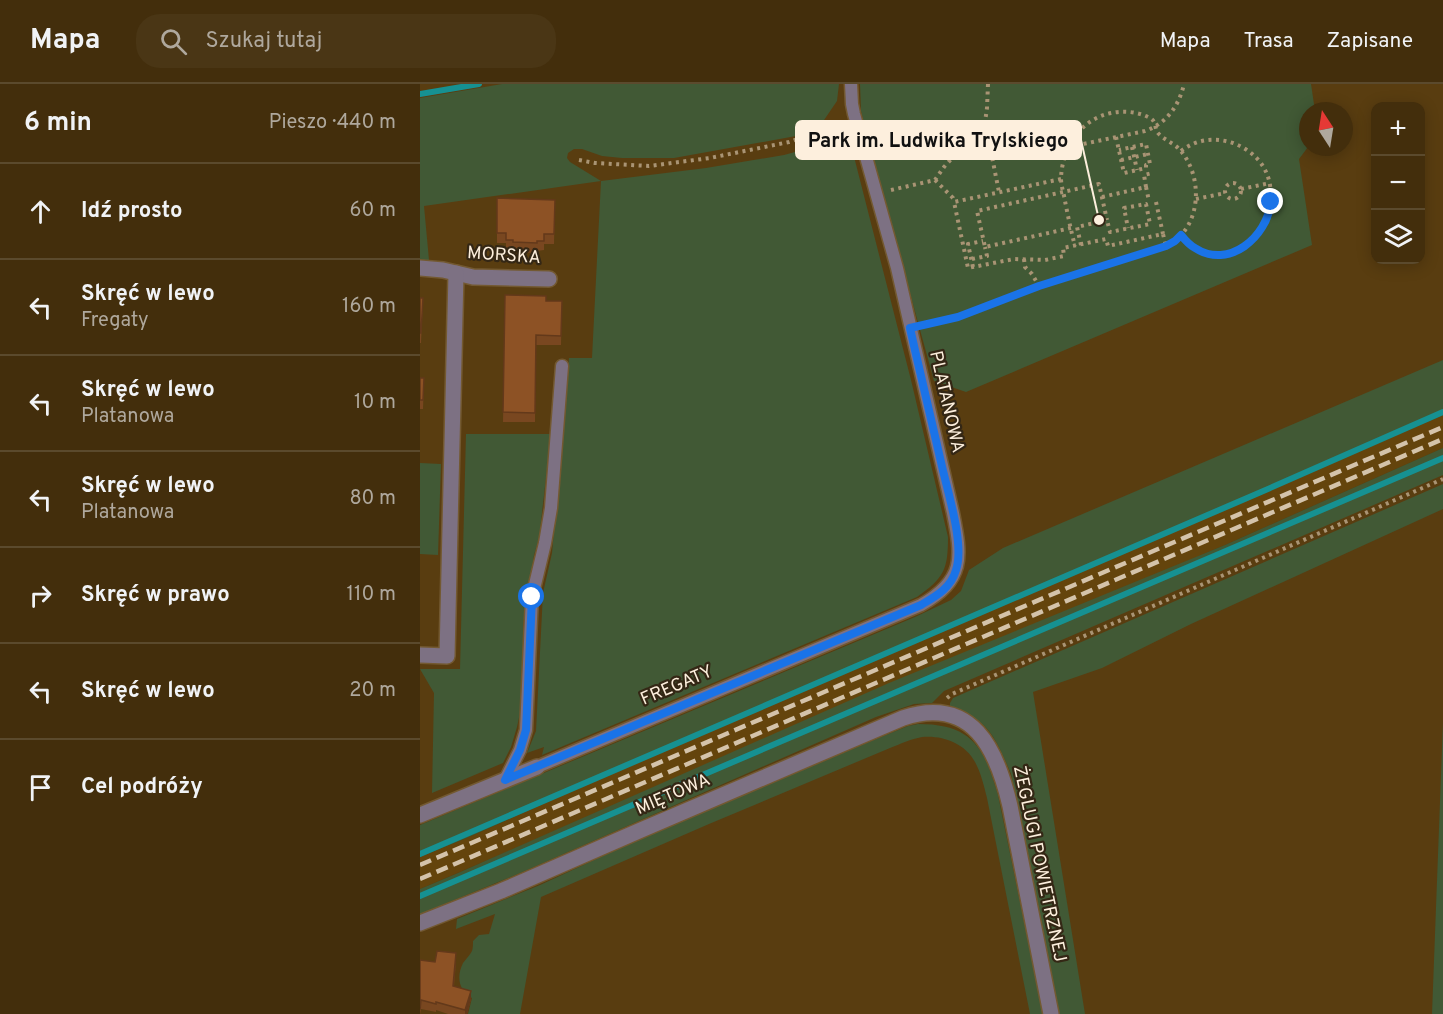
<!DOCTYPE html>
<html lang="pl">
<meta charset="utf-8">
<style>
body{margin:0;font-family:Overpass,sans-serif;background:#4a3615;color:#f1f3f6}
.controls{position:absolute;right:18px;top:18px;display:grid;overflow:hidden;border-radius:12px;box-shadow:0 3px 15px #0003}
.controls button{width:54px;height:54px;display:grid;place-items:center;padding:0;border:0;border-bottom:2px solid #5b4a2d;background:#432e0c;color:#f1f3f6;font:30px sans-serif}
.compass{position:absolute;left:879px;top:18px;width:54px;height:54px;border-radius:50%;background:#432e0c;box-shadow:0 3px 15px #0003;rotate:348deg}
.stop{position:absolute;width:18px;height:18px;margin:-14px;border:4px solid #1a73e8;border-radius:50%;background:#fff}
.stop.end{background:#1a73e8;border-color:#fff;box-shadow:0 2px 6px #0008}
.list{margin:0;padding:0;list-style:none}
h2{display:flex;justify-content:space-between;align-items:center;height:78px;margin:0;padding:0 24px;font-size:26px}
h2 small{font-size:20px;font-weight:400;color:#afa89d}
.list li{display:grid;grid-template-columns:39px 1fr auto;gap:18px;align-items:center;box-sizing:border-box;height:96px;padding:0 24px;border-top:2px solid #5b4a2d}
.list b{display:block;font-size:22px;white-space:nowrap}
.list p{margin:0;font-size:20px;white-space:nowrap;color:#afa89d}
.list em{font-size:20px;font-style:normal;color:#afa89d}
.icon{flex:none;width:33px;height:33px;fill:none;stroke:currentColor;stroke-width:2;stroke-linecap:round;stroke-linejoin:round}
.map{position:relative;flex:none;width:1023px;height:930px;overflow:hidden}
header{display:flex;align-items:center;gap:36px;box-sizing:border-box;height:84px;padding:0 30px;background:#432e0c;border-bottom:2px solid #5b4a2d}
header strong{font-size:28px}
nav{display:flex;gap:33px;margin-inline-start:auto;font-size:21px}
.search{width:420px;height:54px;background:#4a3615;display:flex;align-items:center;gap:15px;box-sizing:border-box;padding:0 21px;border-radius:24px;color:#afa89d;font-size:22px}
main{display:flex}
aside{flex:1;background:#432e0c}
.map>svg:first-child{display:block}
</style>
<header>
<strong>Mapa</strong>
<div class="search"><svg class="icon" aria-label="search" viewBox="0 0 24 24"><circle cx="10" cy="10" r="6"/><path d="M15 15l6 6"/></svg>Szukaj tutaj</div>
<nav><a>Mapa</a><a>Trasa</a><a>Zapisane</a></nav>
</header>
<main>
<aside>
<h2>6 min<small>Pieszo · 440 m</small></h2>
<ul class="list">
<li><svg class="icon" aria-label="ahead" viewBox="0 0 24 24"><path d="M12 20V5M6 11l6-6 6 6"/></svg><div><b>Idź prosto</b></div><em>60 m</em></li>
<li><svg class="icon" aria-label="left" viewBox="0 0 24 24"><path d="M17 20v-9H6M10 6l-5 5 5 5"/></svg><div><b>Skręć w lewo</b><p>Fregaty</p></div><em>160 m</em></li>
<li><svg class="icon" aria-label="left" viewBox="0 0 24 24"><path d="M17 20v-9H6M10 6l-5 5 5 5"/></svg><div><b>Skręć w lewo</b><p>Platanowa</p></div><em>10 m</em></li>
<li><svg class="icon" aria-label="left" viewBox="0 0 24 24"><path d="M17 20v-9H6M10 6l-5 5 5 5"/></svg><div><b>Skręć w lewo</b><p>Platanowa</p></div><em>80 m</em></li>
<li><svg class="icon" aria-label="right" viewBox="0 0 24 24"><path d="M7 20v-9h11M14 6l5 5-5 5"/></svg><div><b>Skręć w prawo</b></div><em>110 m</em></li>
<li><svg class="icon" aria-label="left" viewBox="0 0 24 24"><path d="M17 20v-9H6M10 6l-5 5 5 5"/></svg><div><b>Skręć w lewo</b></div><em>20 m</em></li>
<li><svg class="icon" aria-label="arrive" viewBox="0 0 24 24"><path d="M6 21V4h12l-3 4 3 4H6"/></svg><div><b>Cel podróży</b></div></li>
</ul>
</aside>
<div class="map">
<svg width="1023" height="930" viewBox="0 0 1023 930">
<rect width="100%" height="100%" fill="#593d10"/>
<!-- built -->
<polygon fill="#64440c" points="1023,331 1023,364 805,461 0,805 0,773 49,753 224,675"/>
<!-- green -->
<g fill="#415935">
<path d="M82 0H419L417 17 402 39 376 52 254 74H202L182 72 162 65H154L148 69 147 74 150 78 181 97 286 84 364 71 429 53 491 296 528 453C528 486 524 494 497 513L122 671 124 663 107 669 116 647 123 509 132 469 149 274H172L181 97 4 122 9 176H0V14Z"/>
<polygon points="440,0 891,0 895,27 888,27 888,63 879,75 892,161 546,308 514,297 449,59 441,27"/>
<polygon points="1023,276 1023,331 224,675 49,753 0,773 0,741 495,533 531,516 541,507 549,486 583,464"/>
<polygon points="46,350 131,350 119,455 114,471 103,541 103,615 97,643 91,663 83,679 12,709 14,609 0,585 40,585"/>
<polygon points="1023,364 1023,391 524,607 512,619 494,620 456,633 98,790 0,830 0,805 38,789 469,599 805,461"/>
<polygon points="0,379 21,380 18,471 0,470"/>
<path d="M1023 400V425L771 540 682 584 613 608 665 930H639L591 690C576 655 569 635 530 623V619L533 614Z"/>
<polygon points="1023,638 1023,930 1012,930"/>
<path d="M498 640C552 640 564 663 578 711L623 930H610L567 714C564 702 561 689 555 678 545 659 522 651 502 653 491 655 480 660 470 664L289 740 121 813 100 930H48L52 914C39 907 36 893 43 879 46 875 50 871 52 867 53 864 53 860 53 857L59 851 69 850 75 830 36 845 37 835 120 801 224 753 461 653 488 642Z"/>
</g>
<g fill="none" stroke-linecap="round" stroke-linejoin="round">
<!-- stream -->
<g stroke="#169192" stroke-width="6">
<polyline points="0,10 59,0"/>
<polyline points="0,770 841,408 1023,328"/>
<polyline points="0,812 1023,374"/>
</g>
<defs>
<g id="service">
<path d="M117 683 501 521C545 496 542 474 533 429L477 184 434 30 432 20 431 0"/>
<polyline points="85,696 100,666 106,646 112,513 125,459 131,424 142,282"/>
</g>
<g id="minor">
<polyline points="0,184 23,186 53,193 129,195"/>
<polyline points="0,571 27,572 36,189"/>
<polyline points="0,731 117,683"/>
<path d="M0 839 81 807 221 746 483 634C553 611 577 666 590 722L631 930"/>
</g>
</defs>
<!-- service casing -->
<use href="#service" stroke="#735931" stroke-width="15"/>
<!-- minor casing -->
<use href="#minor" stroke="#735931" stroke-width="18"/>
<!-- path -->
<g stroke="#a99474" stroke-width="4" stroke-dasharray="3 4.5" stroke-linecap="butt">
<polyline points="568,0 567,24 565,38 579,108"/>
<polyline points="696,53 704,89 726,84 726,81 730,80 726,60 699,66"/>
<path d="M649 63 725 47C746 40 759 22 764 0"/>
<polyline points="712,63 717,86"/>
<path d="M761 67C777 55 794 53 813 59 890 88 835 201 774 164 769 161 765 156 761 151"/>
<polyline points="159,76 175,79 229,82 290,74 369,58 407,45 420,37"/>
<polyline points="701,76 728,70"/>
<polyline points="641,95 534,118 548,184 594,175 625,176 644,172 643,164 686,155 688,162 743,150 746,162"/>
<polyline points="515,96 533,114 534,118"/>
<circle cx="813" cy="107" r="8"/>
<polyline points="726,103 729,117"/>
<polyline points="821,105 850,99"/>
<polyline points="471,106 515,96 524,83 565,38"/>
<polyline points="682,113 726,103 724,91 732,89"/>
<polyline points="776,115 805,109"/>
<polyline points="736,118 743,150"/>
<polyline points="651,144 565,163 557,127 679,100 687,136"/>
<polyline points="661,161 657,143 687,136 690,148 730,140 726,120 704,124 708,144"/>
<polyline points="552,175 567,172 565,163"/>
<polyline points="604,175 605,183 612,190 619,202"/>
<polyline points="553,183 548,160 563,157"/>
<path d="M505 241 538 233 619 202 746 162C782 145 784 93 760 66 754 59 744 56 738 49 734 44 737 38 730 34 715 26 696 26 681 32 656 42 642 68 641 94 641 102 644 110 645 117 648 132 651 147 655 162"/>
<polyline points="527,614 532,610 1023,395"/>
</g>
<!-- service -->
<use href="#service" stroke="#7d7183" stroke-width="12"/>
<!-- minor -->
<use href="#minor" stroke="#7d7183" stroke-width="15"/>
<!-- rail -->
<g stroke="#d4c3aa" stroke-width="4.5" stroke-dasharray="12 6" stroke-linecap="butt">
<polyline points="0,781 1023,343"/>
<polyline points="0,795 1023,355"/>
</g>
</g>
<!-- wall -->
<g fill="#794720">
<polygon points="77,114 135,116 134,160 124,160 124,166 117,167 117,169 93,168 93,166 86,166 86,159 77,159"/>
<polygon points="85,211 126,217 142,217 141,261 116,261 115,338 83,338"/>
<polygon points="0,214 3,214 1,259 0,259"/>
<polygon points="0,294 4,294 3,325 0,325"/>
<polygon points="0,876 15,878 36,878 34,902 51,915 47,930 28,930 16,926 16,928 1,925 0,930"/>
</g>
<!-- shaded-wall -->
<g fill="#63391a">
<polygon points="36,869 36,878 33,910 33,902"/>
<polygon points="51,907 51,915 47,930 45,930 45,926"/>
</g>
<!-- building -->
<g fill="#8d5225" stroke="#63391a" stroke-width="1.5">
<polygon points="77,114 135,116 134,150 124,150 124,157 117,157 117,159 93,158 93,156 86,156 86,149 77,149"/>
<polygon points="85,211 126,212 126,217 142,217 141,252 116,251 115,329 83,328"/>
<polygon points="0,214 3,214 1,249 0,249"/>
<polygon points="0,294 4,294 3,316 0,316"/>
<polygon points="17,867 36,869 33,902 51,907 45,926 16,918 16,920 1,916 0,926 0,876 15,878"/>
</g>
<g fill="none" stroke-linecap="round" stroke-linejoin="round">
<!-- route -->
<path stroke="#1a73e8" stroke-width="8" d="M112 513 106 646 100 666 85 696 501 521C516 512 531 504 536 486 545 460 527 406 521 378 511 334 500 289 490 244L538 233 619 202 746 162 755 157 761 151C765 156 769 161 775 164 809 186 847 153 851 118"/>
</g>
<g text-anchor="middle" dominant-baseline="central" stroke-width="4.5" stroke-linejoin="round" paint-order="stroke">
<!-- street labels -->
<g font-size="18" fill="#fdefdd" stroke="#342715">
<text transform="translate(84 172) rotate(4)">MORSKA</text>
<text transform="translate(526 318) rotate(77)">PLATANOWA</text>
<text transform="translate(257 602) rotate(-23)">FREGATY</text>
<text transform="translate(253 711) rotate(-23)">MIĘTOWA</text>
<text transform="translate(619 780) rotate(78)">ŻEGLUGI POWIETRZNEJ</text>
</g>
</g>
<!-- callouts -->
<path fill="none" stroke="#fdefdd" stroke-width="2" d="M679 136L661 56"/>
<circle fill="#fdefdd" stroke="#342715" stroke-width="2" cx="679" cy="136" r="6"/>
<rect fill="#fdefdd" stroke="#fdefdd" stroke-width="2" x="376" y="37" width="285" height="38" rx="6"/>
<g font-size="20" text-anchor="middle" font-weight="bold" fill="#111">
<text x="518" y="63">Park im. Ludwika Trylskiego</text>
</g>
</svg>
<div class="controls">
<button>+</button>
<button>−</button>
<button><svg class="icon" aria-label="layers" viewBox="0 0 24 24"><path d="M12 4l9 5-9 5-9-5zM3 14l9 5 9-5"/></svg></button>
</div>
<svg class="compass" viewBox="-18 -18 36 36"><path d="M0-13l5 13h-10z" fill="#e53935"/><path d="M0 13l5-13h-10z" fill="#afa89d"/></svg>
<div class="stop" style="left:112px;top:513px"></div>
<div class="stop end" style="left:851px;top:118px"></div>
</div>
</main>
